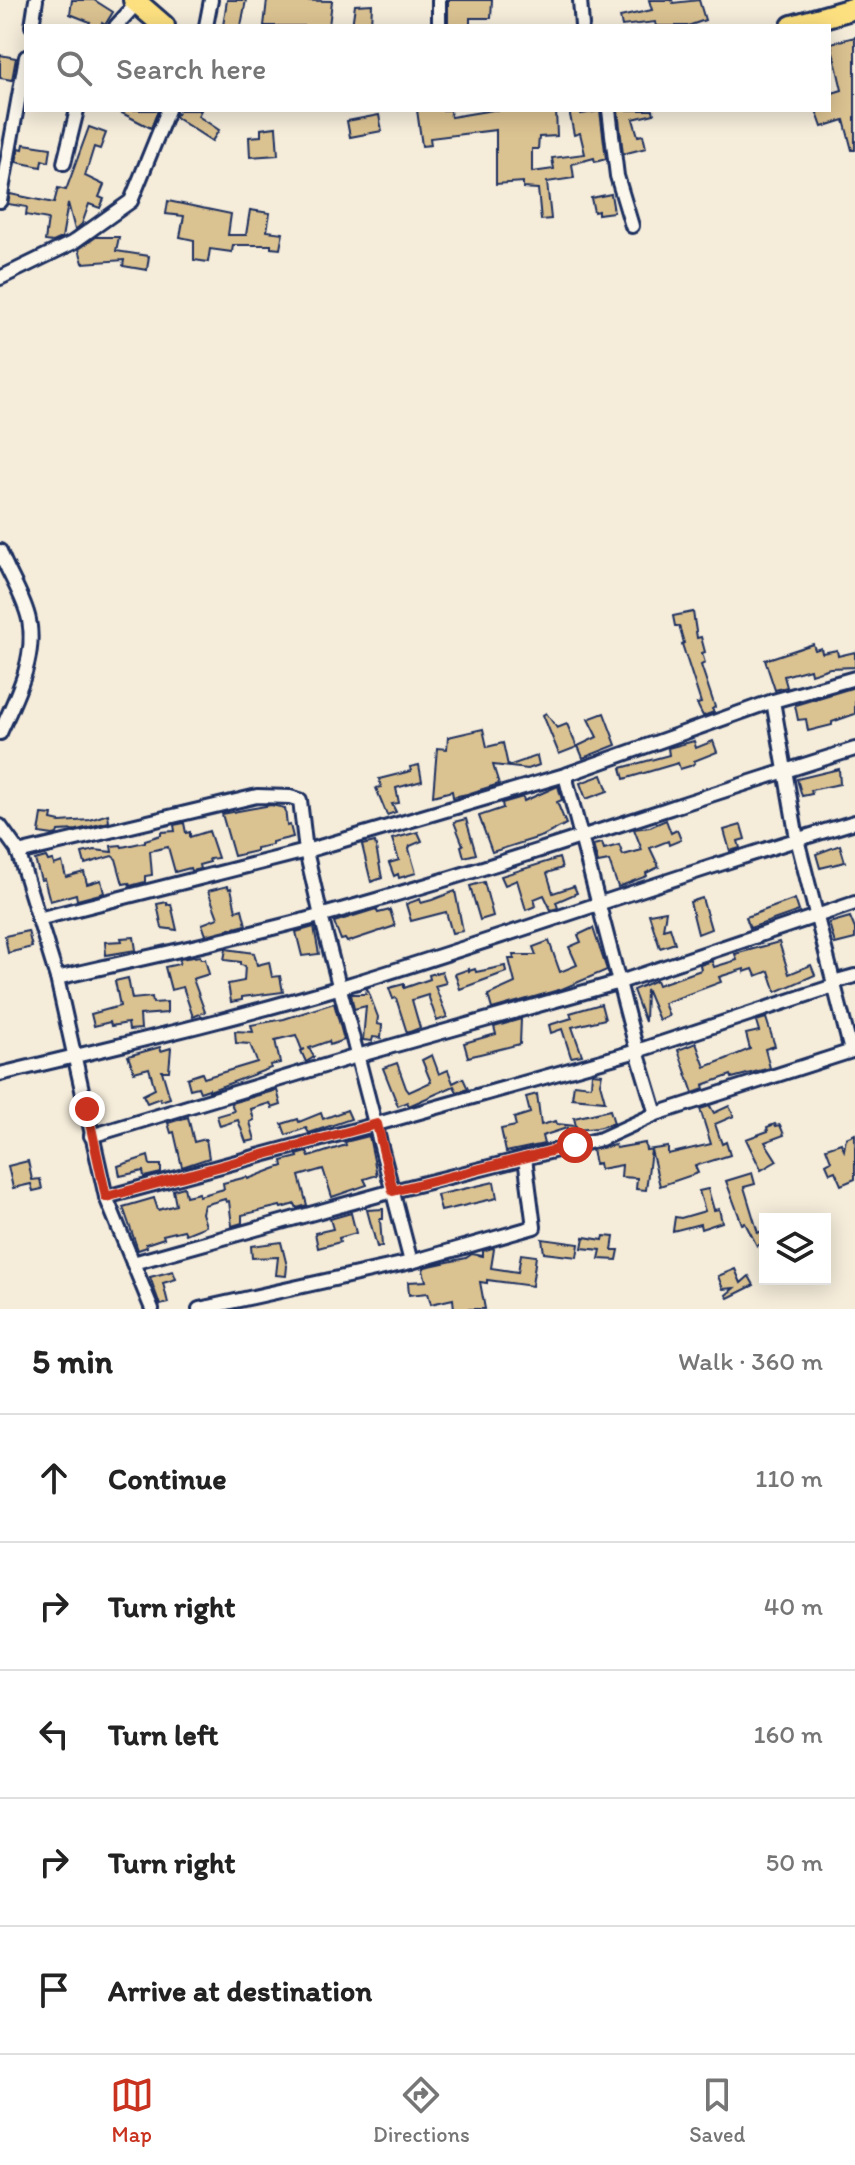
<!DOCTYPE html>
<meta charset="utf-8">
<style>
body{margin:0;font-family:Itim,sans-serif;background:#f6f6f6;color:#222}
.controls{position:absolute;right:24px;bottom:24px;display:grid;overflow:hidden;border-radius:0px;box-shadow:0 4px 20px #0003}
.controls button{width:72px;height:72px;display:grid;place-items:center;padding:0;border:0;border-bottom:2px solid #e0e0e0;background:#fff;color:#222;font:40px sans-serif}
.stop{position:absolute;width:24px;height:24px;margin:-18px;border:6px solid #c8321e;border-radius:50%;background:#fff}
.stop.end{background:#c8321e;border-color:#fff;box-shadow:0 2px 8px #0008}
.list{margin:0;padding:0;list-style:none}
h2{display:flex;justify-content:space-between;align-items:center;height:104px;margin:0;padding:0 32px;font-size:34px}
h2 small{font-size:26px;font-weight:400;color:#767676}
.list li{display:grid;grid-template-columns:52px 1fr auto;gap:24px;align-items:center;box-sizing:border-box;height:128px;padding:0 32px;border-top:2px solid #e0e0e0}
.list b{display:block;font-size:30px;white-space:nowrap}
.list em{font-size:26px;font-style:normal;color:#767676}
.icon{flex:none;width:44px;height:44px;fill:none;stroke:currentColor;stroke-width:2;stroke-linecap:round;stroke-linejoin:round}
.map{position:relative;flex:none;width:855px;height:1309px;overflow:hidden}
.search{position:absolute;background:#fff;box-shadow:0 4px 20px #0003;left:24px;right:24px;top:24px;height:88px;display:flex;align-items:center;gap:20px;box-sizing:border-box;padding:0 28px;border-radius:0px;color:#767676;font-size:30px}
.sheet{height:744px;background:#fff}
nav{display:flex;justify-content:space-around;align-items:center;box-sizing:border-box;height:112px;border-top:2px solid #e0e0e0;background:#fff;font-size:22px;color:#767676}
nav a{display:grid;justify-items:center;gap:4px}
nav .on{color:#c8321e}
.map>svg:first-child{display:block}
</style>
<div class="map">
<svg width="855" height="1309" viewBox="0 0 855 1309">
<rect width="100%" height="100%" fill="#f5ecda"/>
<filter id="ink" filterUnits="userSpaceOnUse"><feTurbulence type="fractalNoise" baseFrequency=".0125" numOctaves="2"/><feDisplacementMap in="SourceGraphic" scale="16" xChannelSelector="R" yChannelSelector="G"/><feConvolveMatrix kernelMatrix="1 2 1 2 8 2 1 2 1" color-interpolation-filters="sRGB"/></filter>
<g filter="url(#ink)">
<!-- building -->
<g fill="#dbc291" stroke="#1b2f5e" stroke-width="2">
<polygon points="72,0 94,0 113,12 105,25 102,23 100,26 87,26 90,22 70,14"/>
<polygon points="227,0 246,0 241,26 223,26"/>
<polygon points="267,0 332,1 329,26 264,26"/>
<polygon points="448,0 492,0 491,18 470,18 470,26 448,26"/>
<polygon points="649,0 672,0 673,3 699,0 705,20 688,26 656,26 655,22 622,26 620,17 652,10"/>
<polygon points="372,4 371,26 352,26 355,5"/>
<polygon points="855,37 855,150 852,150 844,120 822,127 816,110 829,110 829,94 842,90 831,43"/>
<polygon points="0,55 16,58 12,80 0,78"/>
<polygon points="116,110 158,110 151,128"/>
<polygon points="180,110 201,110 198,116 219,130 212,141 175,117"/>
<polygon points="417,110 450,110 451,117 493,110 556,110 557,136 539,137 538,149 532,149 532,172 554,169 552,158 585,154 580,133 574,135 569,110 580,110 581,114 600,111 606,159 595,162 594,158 572,164 574,178 547,182 551,219 541,220 538,189 523,188 523,182 496,184 496,130 430,138 431,145 422,146"/>
<polygon points="618,110 653,110 654,114 633,119 638,136 643,135 646,148 623,154"/>
<polygon points="379,115 382,131 350,137 347,121"/>
<polygon points="89,127 106,133 100,149 94,147 85,176 104,185 99,197 104,199 100,208 89,204 82,224 75,230 68,203 62,238 53,242 45,241 48,219 26,215 27,207 8,204 10,194 54,203 58,188 66,190"/>
<polygon points="276,127 278,155 250,157 249,137 261,136 261,129"/>
<polygon points="24,144 51,148 49,162 42,160 41,167 16,162 19,148 23,149"/>
<polygon points="611,194 614,212 598,214 598,211 594,212 591,198"/>
<polygon points="168,201 231,214 228,235 246,235 250,210 270,213 267,231 283,233 280,249 271,248 271,245 233,245 232,252 210,249 208,262 194,260 194,240 180,237 184,216 166,214"/>
<polygon points="96,237 119,237 116,251 149,256 147,270 123,266 124,260 83,263 79,249"/>
<polygon points="693,612 697,638 701,637 705,652 702,653 705,663 701,665 715,707 712,709 714,712 703,716 697,704 701,703 682,644 684,643 679,626 675,626 673,616"/>
<polygon points="813,644 815,650 821,648 822,653 837,650 838,656 855,652 855,667 830,668 811,674 810,669 784,676 787,687 775,690 765,660"/>
<polygon points="855,687 855,714 832,722 832,725 808,731 806,719 798,720 795,705"/>
<polygon points="546,713 557,728 567,724 577,747 559,754 543,715"/>
<polygon points="604,713 616,745 583,758 578,746 597,737 588,719"/>
<polygon points="483,729 487,747 503,743 508,766 537,756 539,765 528,769 493,765 499,784 467,794 453,797 452,791 433,796 437,748 447,749 448,737"/>
<polygon points="694,741 696,748 713,741 717,752 694,761 695,763 690,766 680,769 678,763 624,779 621,768 669,755 668,748"/>
<polygon points="419,765 422,781 396,788 399,803 392,804 396,812 387,815 376,788 381,787 379,779 411,771 410,767"/>
<polygon points="839,769 840,784 811,790 812,794 802,796 797,779"/>
<polygon points="602,775 608,791 586,799 580,783"/>
<polygon points="558,786 562,800 557,802 566,824 543,836 492,852 479,816 503,808 502,803 523,797 524,801"/>
<polygon points="271,805 285,808 287,826 290,825 293,837 272,842 272,845 256,848 256,851 234,856 222,814"/>
<polygon points="42,814 52,815 51,820 60,822 90,820 108,814 109,822 77,830 58,831 57,834 53,835 39,833"/>
<polygon points="466,819 476,854 464,857 461,846 463,845 454,822"/>
<polygon points="666,820 671,833 677,830 681,840 669,845 668,841 650,848 659,867 646,873 647,876 618,887 609,861 598,863 593,845 602,843 604,849 619,845 623,855 642,850 634,829 650,827"/>
<polygon points="184,823 186,833 190,832 190,837 209,831 218,858 209,859 210,862 199,865 200,869 191,871 190,868 175,872 168,847 150,851 152,875 145,876 145,882 130,886 129,883 123,884 116,859 112,856 85,864 82,853 95,850 112,852 111,846 121,845 122,847 145,842 145,840 161,835 161,832 175,831 174,825"/>
<polygon points="741,825 745,839 738,841 740,848 730,851 724,830"/>
<polygon points="418,832 422,841 410,846 409,849 416,873 399,878 398,874 394,876 389,863 399,860 392,839"/>
<polygon points="375,842 382,878 371,882 362,845"/>
<polygon points="840,845 845,862 820,868 816,854"/>
<polygon points="46,857 48,861 53,860 54,865 62,862 66,877 84,872 87,884 101,880 104,893 77,900 76,894 50,901 44,879 41,880 35,860"/>
<polygon points="559,858 562,868 547,873 553,893 574,886 577,893 556,902 558,908 551,910 544,895 534,899 536,906 526,910 517,880 505,885 501,876"/>
<polygon points="484,882 493,916 480,920 470,886"/>
<polygon points="228,886 229,889 231,888 236,911 242,909 246,925 206,935 202,924 218,918 208,891"/>
<polygon points="455,891 463,931 452,933 446,912 411,921 406,904 420,899 421,903 432,900"/>
<polygon points="702,898 711,929 698,934 690,902"/>
<polygon points="795,899 799,911 750,928 746,917"/>
<polygon points="167,902 167,905 171,904 177,930 162,928 157,904"/>
<polygon points="376,909 378,913 390,910 395,926 347,942 345,939 341,940 334,922"/>
<polygon points="666,911 663,929 670,927 675,943 660,948 649,914"/>
<polygon points="850,917 855,929 855,939 835,944 829,923"/>
<polygon points="314,927 319,954 302,956 296,932"/>
<polygon points="593,928 607,970 562,989 492,1009 488,995 515,983 509,959 514,959 513,955 536,955 533,947 549,941 560,972 577,965 569,947 581,942 578,935"/>
<polygon points="28,931 32,947 8,953 5,936"/>
<polygon points="134,937 136,950 106,955 105,942 122,941 121,938"/>
<polygon points="779,942 789,974 811,965 815,975 776,992 769,971 756,976 753,969 744,972 744,969 719,977 721,982 664,1003 669,1016 659,1020 646,989 645,1022 633,990 656,980 658,985 701,970 700,965 712,961 714,967 737,960 735,954"/>
<polygon points="226,949 254,953 257,965 269,962 272,977 280,976 283,992 242,997 242,1000 231,1002 228,984 244,981 245,966 240,965 240,962 224,960"/>
<polygon points="200,956 201,959 205,959 209,974 193,979 205,1012 193,1017 183,987 171,990 165,967 179,964 180,959"/>
<polygon points="505,966 506,972 460,989 455,974 469,969 469,971 475,969 476,972"/>
<polygon points="442,971 446,983 435,986 447,1017 437,1021 428,995 412,1000 420,1028 407,1033 396,998 393,999 389,988 404,984 404,988 430,979 429,975"/>
<polygon points="128,978 132,999 152,997 153,1003 167,1002 167,1013 140,1015 141,1029 129,1030 128,1023 111,1026 110,1022 94,1026 91,1014 120,1006 115,981"/>
<polygon points="367,988 378,1017 377,1024 382,1025 381,1038 373,1037 372,1041 363,1040 366,1006 354,1009 351,994 366,994"/>
<polygon points="334,1003 344,1040 330,1045 329,1041 309,1048 314,1057 306,1062 301,1051 305,1049 302,1050 296,1035 275,1040 280,1063 270,1065 271,1068 209,1091 209,1089 200,1092 198,1087 190,1089 187,1078 202,1073 204,1078 257,1062 250,1044 236,1043 235,1031 253,1032 251,1025 284,1019"/>
<polygon points="601,1004 605,1019 572,1027 582,1055 571,1057 562,1029 551,1033 549,1025 572,1018 570,1013"/>
<polygon points="766,1018 775,1046 765,1049 770,1068 732,1078 731,1075 703,1085 704,1089 693,1093 678,1050 696,1043 705,1067 726,1059 750,1049 746,1034 759,1031 756,1021"/>
<polygon points="521,1019 520,1044 468,1057 464,1043 496,1034 494,1027"/>
<polygon points="160,1047 161,1051 171,1048 169,1071 162,1071 170,1098 161,1101 160,1098 147,1103 143,1095 155,1089 149,1068 134,1072 128,1056"/>
<polygon points="432,1055 439,1074 448,1070 453,1083 463,1078 468,1089 457,1092 454,1086 411,1105 409,1106 407,1102 398,1106 383,1068 397,1063 406,1088 409,1092 431,1082 422,1060"/>
<polygon points="592,1073 602,1074 600,1083 605,1101 572,1098 574,1084 591,1086"/>
<polygon points="277,1090 281,1105 272,1108 270,1103 251,1109 254,1120 250,1122 255,1140 246,1142 238,1120 220,1126 217,1116 234,1111 231,1103"/>
<polygon points="537,1094 541,1125 556,1121 557,1124 576,1126 574,1118 610,1110 614,1123 597,1128 577,1130 576,1128 576,1136 572,1137 566,1136 567,1128 542,1136 544,1144 506,1152 501,1129 516,1126 514,1118 530,1113 526,1097"/>
<polygon points="710,1106 714,1113 729,1106 734,1116 715,1124 722,1144 726,1142 730,1155 695,1166 698,1173 660,1186 651,1150 646,1190 636,1189 637,1178 621,1177 622,1165 600,1169 599,1163 595,1164 592,1150 615,1145 616,1148 645,1143 646,1150 668,1147 668,1154 711,1144 700,1109"/>
<polygon points="347,1110 351,1119 309,1133 306,1128 286,1135 282,1124 298,1119 299,1122 321,1113 323,1119"/>
<polygon points="188,1117 194,1142 206,1139 209,1158 182,1167 174,1132 171,1133 168,1123"/>
<polygon points="775,1124 776,1126 780,1125 784,1135 765,1142 777,1161 761,1170 746,1139 768,1131 767,1127"/>
<polygon points="855,1134 855,1179 841,1185 835,1171 830,1173 826,1164 831,1161 826,1148 841,1143 844,1150 846,1138"/>
<polygon points="369,1136 377,1175 364,1179 367,1185 332,1197 323,1169 299,1176 307,1205 297,1208 295,1204 281,1208 280,1206 242,1215 242,1223 232,1226 229,1201 226,1202 225,1199 204,1205 202,1213 206,1226 186,1234 184,1230 163,1235 164,1238 146,1244 147,1247 138,1250 123,1207 154,1198 158,1210 176,1205 173,1190 184,1187 186,1196 199,1193 199,1196 224,1189 223,1183 247,1177 248,1179 274,1169 283,1166 282,1161 298,1157 297,1155 307,1152 309,1157 346,1145 345,1142"/>
<polygon points="148,1156 150,1165 161,1165 161,1173 144,1177 143,1171 120,1176 118,1166"/>
<polygon points="28,1161 32,1180 40,1179 42,1189 33,1191 31,1184 13,1188 8,1166"/>
<polygon points="752,1173 755,1184 744,1187 758,1233 765,1229 765,1242 757,1246 745,1223 742,1224 726,1181"/>
<polygon points="494,1182 497,1198 441,1211 437,1195"/>
<polygon points="708,1189 714,1210 719,1209 722,1222 701,1229 700,1224 673,1231 675,1217 681,1218 705,1211 699,1191"/>
<polygon points="383,1209 383,1219 380,1219 382,1246 377,1247 367,1210"/>
<polygon points="351,1213 356,1233 339,1238 340,1242 318,1248 315,1233 333,1229 330,1219"/>
<polygon points="604,1236 614,1237 612,1250 619,1250 617,1260 599,1259 601,1250 582,1248 584,1237 603,1240"/>
<polygon points="542,1239 579,1244 577,1257 544,1253"/>
<polygon points="281,1242 287,1266 286,1276 276,1275 278,1257 252,1258 251,1246"/>
<polygon points="492,1248 494,1249 491,1268 518,1272 521,1254 536,1256 532,1286 487,1280 487,1283 480,1282 485,1309 454,1309 453,1299 431,1304 428,1293 409,1295 408,1282 426,1281 423,1270 425,1267 466,1258 472,1254 483,1256 483,1251"/>
<polygon points="735,1269 741,1283 749,1276 754,1285 728,1298 726,1295 734,1288 723,1289 718,1276"/>
<polygon points="173,1271 176,1279 163,1283 168,1303 160,1305 150,1277"/>
</g>
<g fill="none" stroke-linecap="round" stroke-linejoin="round">
<defs>
<g id="minor">
<polyline points="439,0 439,26"/>
<polyline points="580,0 582,26"/>
<polyline points="32,26 36,0"/>
<polyline points="116,26 137,3"/>
<polyline points="206,26 211,0"/>
<polyline points="609,110 617,176 632,226"/>
<polyline points="64,163 77,110"/>
<polyline points="0,201 26,57"/>
<polyline points="0,278 72,243 131,201 168,110"/>
<path d="M0 551C8 574 24 596 29 620 37 659 15 699 0 733"/>
<polyline points="773,701 797,839 851,1051"/>
<polyline points="565,775 637,1051 656,1114"/>
<polyline points="0,826 18,851 57,978 106,1197 152,1309"/>
<polyline points="18,853 257,796 290,797 300,800 306,851 321,916 411,1262"/>
<polyline points="38,919 306,851 565,775 773,701 855,678"/>
<path d="M57 978C146 957 235 939 323 915 502 866 677 804 855 749"/>
<polyline points="833,982 855,976"/>
<path d="M0 1074C114 1047 229 1020 341 987 513 935 682 873 855 822"/>
<polyline points="91,1136 357,1056 620,982 855,903"/>
<polyline points="106,1197 377,1124 637,1051 834,986"/>
<polyline points="133,1263 393,1191 601,1139 656,1114 855,1050"/>
<polyline points="199,1309 411,1262 534,1227 525,1158"/>
</g>
<g id="primary">
<polyline points="134,0 164,26"/>
<polyline points="792,26 855,8"/>
</g>
</defs>
<!-- minor casing -->
<use href="#minor" stroke="#1b2f5e" stroke-width="18"/>
<!-- primary casing -->
<use href="#primary" stroke="#1b2f5e" stroke-width="26"/>
<!-- minor -->
<use href="#minor" stroke="#fbf7ec" stroke-width="12"/>
<!-- primary -->
<use href="#primary" stroke="#fce080" stroke-width="20"/>
</g>
</g>
<g fill="none" stroke-linecap="round" stroke-linejoin="round" filter="url(#ink)">
<!-- route -->
<polyline stroke="#c8321e" stroke-width="10" points="87,1109 106,1197 377,1124 393,1191 575,1145"/>
</g>
</svg>
<div class="controls">
<button><svg class="icon" aria-label="layers" viewBox="0 0 24 24"><path d="M12 4l9 5-9 5-9-5zM3 14l9 5 9-5"/></svg></button>
</div>
<div class="stop" style="left:575px;top:1145px"></div>
<div class="stop end" style="left:87px;top:1109px"></div>
<div class="search"><svg class="icon" aria-label="search" viewBox="0 0 24 24"><circle cx="10" cy="10" r="6"/><path d="M15 15l6 6"/></svg>Search here</div>
</div>
<section class="sheet">
<h2>5 min<small>Walk · 360 m</small></h2>
<ul class="list">
<li><svg class="icon" aria-label="ahead" viewBox="0 0 24 24"><path d="M12 20V5M6 11l6-6 6 6"/></svg><div><b>Continue</b></div><em>110 m</em></li>
<li><svg class="icon" aria-label="right" viewBox="0 0 24 24"><path d="M7 20v-9h11M14 6l5 5-5 5"/></svg><div><b>Turn right</b></div><em>40 m</em></li>
<li><svg class="icon" aria-label="left" viewBox="0 0 24 24"><path d="M17 20v-9H6M10 6l-5 5 5 5"/></svg><div><b>Turn left</b></div><em>160 m</em></li>
<li><svg class="icon" aria-label="right" viewBox="0 0 24 24"><path d="M7 20v-9h11M14 6l5 5-5 5"/></svg><div><b>Turn right</b></div><em>50 m</em></li>
<li><svg class="icon" aria-label="arrive" viewBox="0 0 24 24"><path d="M6 21V4h12l-3 4 3 4H6"/></svg><div><b>Arrive at destination</b></div></li>
</ul>
</section>
<nav>
<a class="on"><svg class="icon" aria-label="map" viewBox="0 0 24 24"><path d="M3 6l6-2 6 2 6-2v14l-6 2-6-2-6 2zM9 4v14M15 6v14"/></svg>Map</a>
<a><svg class="icon" aria-label="directions" viewBox="0 0 24 24"><path d="M12 3l9 9-9 9-9-9zM9 14v-3h6M13 9l2 2-2 2"/></svg>Directions</a>
<a><svg class="icon" aria-label="saved" viewBox="0 0 24 24"><path d="M7 4h10v16l-5-4-5 4z"/></svg>Saved</a>
</nav>
